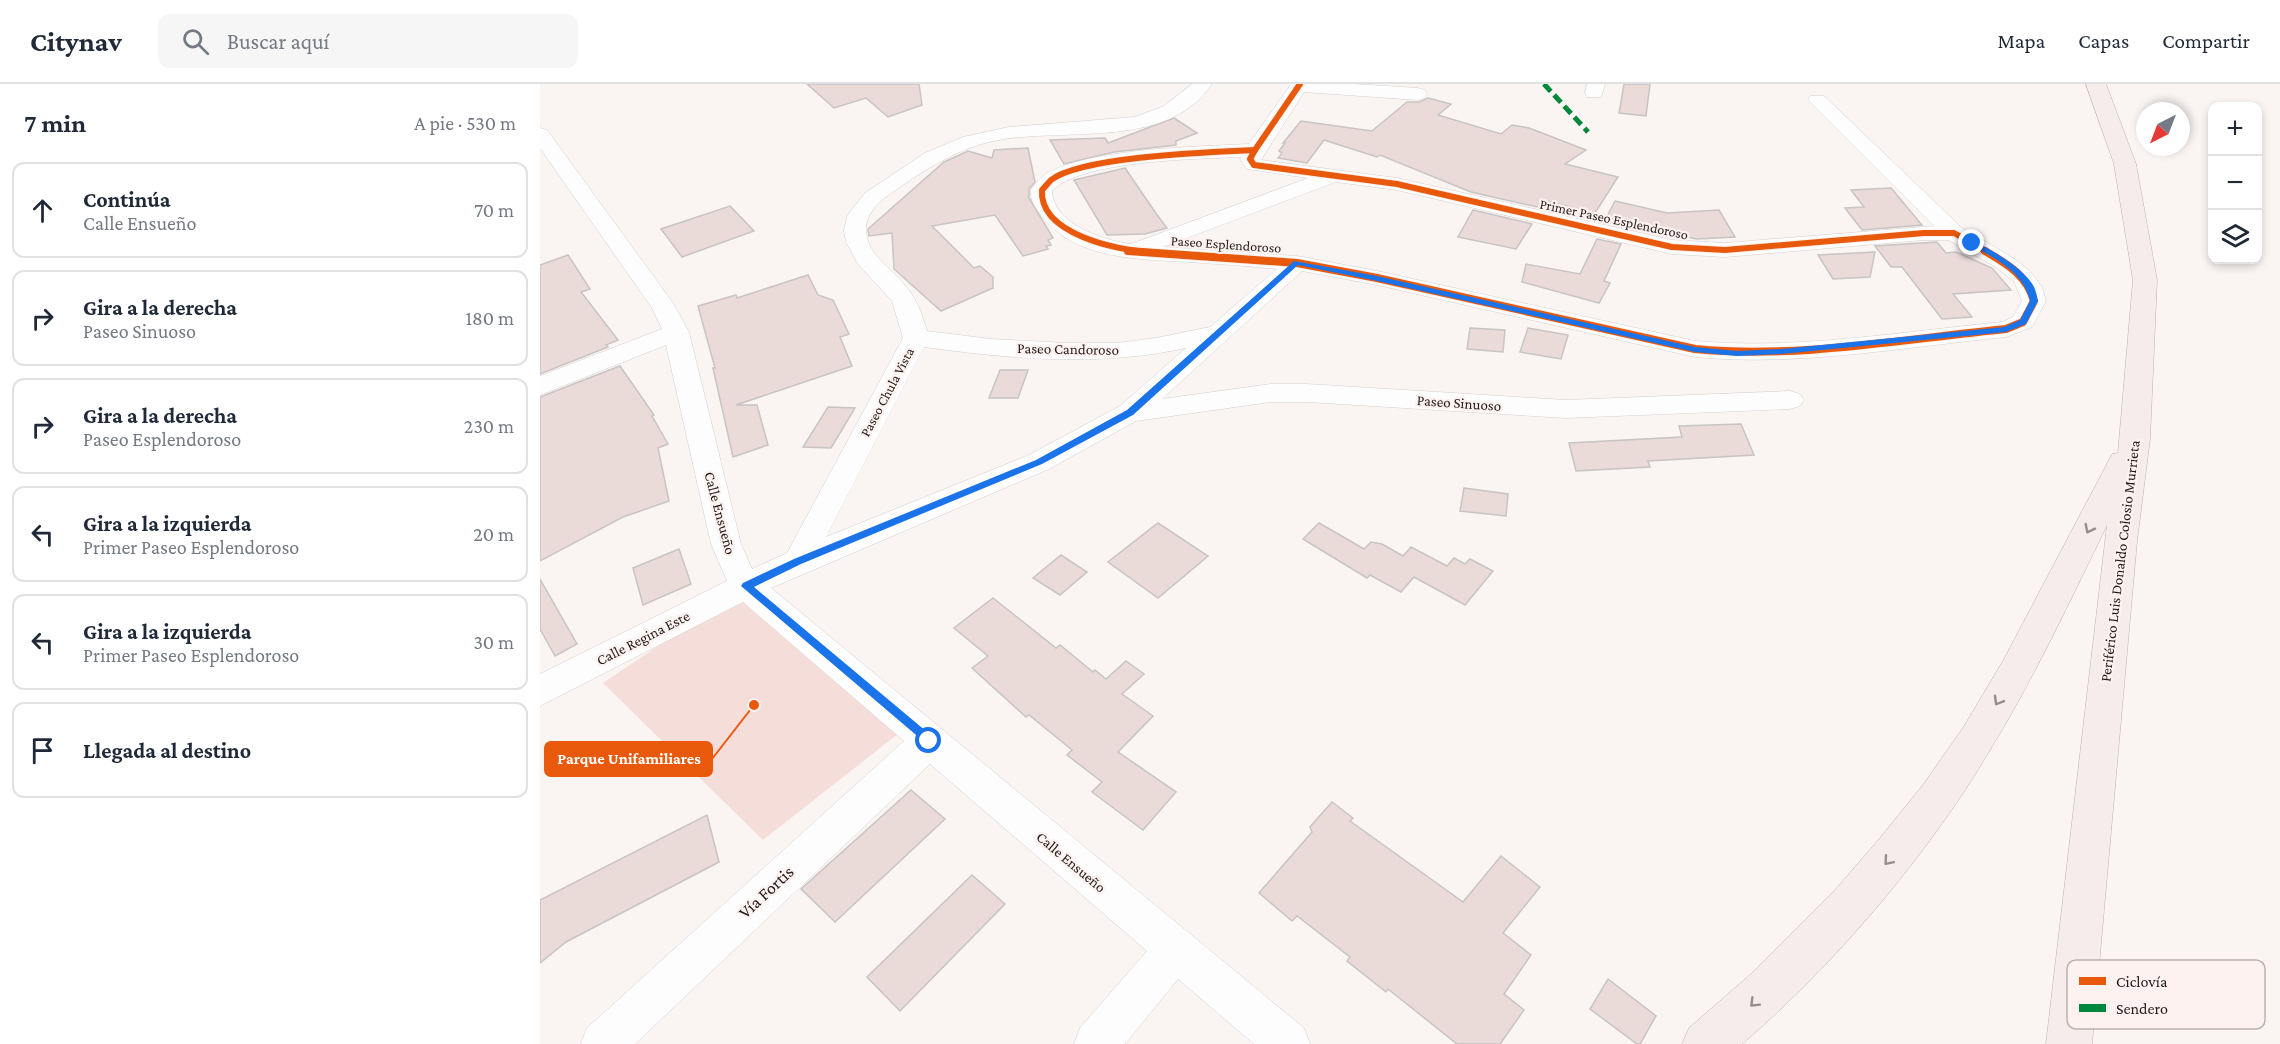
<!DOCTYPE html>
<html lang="es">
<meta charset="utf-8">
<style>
body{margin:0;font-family:"Crimson Pro",serif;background:#f6f6f7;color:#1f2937}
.controls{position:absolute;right:18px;top:18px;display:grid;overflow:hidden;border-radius:12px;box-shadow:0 3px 9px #0003}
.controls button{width:54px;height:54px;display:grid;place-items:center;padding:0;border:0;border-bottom:2px solid #e0e1e3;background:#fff;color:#1f2937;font:30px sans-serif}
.compass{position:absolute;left:1596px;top:18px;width:54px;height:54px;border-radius:50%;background:#fff;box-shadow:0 3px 9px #0003;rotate:222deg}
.stop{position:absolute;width:18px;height:18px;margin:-14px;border:4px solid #1a73e8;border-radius:50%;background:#fff}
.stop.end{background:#1a73e8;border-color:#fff;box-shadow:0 2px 6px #0008}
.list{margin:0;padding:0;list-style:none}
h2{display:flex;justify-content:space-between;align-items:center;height:78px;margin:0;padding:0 24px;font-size:26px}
h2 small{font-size:20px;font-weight:400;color:#747a83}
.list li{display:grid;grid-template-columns:39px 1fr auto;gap:18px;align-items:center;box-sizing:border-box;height:96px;margin:0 12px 12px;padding:0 12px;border:2px solid #e0e1e3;border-radius:12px}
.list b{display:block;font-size:22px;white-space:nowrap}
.list p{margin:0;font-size:20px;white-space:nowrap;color:#747a83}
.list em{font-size:20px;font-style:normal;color:#747a83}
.icon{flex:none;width:33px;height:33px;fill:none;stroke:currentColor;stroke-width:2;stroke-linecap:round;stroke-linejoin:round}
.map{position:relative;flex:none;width:1740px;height:960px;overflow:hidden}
header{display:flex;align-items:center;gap:36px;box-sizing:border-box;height:84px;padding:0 30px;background:#fff;border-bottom:2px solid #e0e1e3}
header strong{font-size:28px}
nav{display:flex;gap:33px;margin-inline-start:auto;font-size:21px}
.search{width:420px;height:54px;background:#f6f6f7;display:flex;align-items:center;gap:15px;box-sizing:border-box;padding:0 21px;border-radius:12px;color:#747a83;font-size:22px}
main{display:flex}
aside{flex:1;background:#fff}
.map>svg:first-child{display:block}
</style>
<header>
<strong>Citynav</strong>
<div class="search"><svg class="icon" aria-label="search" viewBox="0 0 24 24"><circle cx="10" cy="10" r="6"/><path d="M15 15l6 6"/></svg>Buscar aquí</div>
<nav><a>Mapa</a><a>Capas</a><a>Compartir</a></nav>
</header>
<main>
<aside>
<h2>7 min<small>A pie · 530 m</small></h2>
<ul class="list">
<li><svg class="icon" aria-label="ahead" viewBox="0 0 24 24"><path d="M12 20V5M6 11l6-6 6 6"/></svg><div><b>Continúa</b><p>Calle Ensueño</p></div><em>70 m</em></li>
<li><svg class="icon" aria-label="right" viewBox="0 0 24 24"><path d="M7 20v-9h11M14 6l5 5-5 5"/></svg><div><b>Gira a la derecha</b><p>Paseo Sinuoso</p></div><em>180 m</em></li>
<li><svg class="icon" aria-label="right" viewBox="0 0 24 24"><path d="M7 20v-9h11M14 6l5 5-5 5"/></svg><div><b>Gira a la derecha</b><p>Paseo Esplendoroso</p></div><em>230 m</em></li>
<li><svg class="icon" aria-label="left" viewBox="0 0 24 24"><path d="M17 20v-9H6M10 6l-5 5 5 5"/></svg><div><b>Gira a la izquierda</b><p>Primer Paseo Esplendoroso</p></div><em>20 m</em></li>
<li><svg class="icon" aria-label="left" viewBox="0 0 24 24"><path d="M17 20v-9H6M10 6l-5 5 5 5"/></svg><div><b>Gira a la izquierda</b><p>Primer Paseo Esplendoroso</p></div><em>30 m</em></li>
<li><svg class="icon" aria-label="arrive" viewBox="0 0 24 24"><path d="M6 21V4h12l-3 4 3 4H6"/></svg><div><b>Llegada al destino</b></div></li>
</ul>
</aside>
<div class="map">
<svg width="1740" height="960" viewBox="0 0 1740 960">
<rect width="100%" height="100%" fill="#faf4f3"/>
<!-- green -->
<polygon fill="#f5ddd9" points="206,503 368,642 223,756 63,599"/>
<!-- building -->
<g fill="#eadbd8" stroke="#c8c4c3" stroke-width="1.5">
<polygon points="267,0 379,0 382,21 348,33 326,14 294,24"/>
<polygon points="1084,0 1110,0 1106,32 1079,29"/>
<polygon points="888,14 911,20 898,31 961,50 972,41 989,44 1046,66 1025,80 1078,93 1055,129 1007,117 1002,124 931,108 840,71 837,73 784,56 767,79 738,74 742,69 739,67 745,59 743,59 761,37 832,47 867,18 879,18"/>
<polygon points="634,34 657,49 636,57 636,61 574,68 524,80 510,56 565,54 568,59"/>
<polygon points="488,64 495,98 489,105 489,114 513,154 508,156 511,161 506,162 508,165 483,172 455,131 392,142 434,184 440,182 453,193 453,204 401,227 354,185 352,149 329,152 328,145 404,78 428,67 452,74 454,66"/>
<polygon points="585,84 615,128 627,144 605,150 567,151 534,96"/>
<polygon points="1351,104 1382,141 1322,146 1305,124 1324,123 1311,106"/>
<polygon points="1075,117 1127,129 1179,126 1195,153 1157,155 1064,138"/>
<polygon points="190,122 214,147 142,173 121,145"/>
<polygon points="933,126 992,140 976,165 918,153"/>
<polygon points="1057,155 1081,160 1064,197 1070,199 1059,219 982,198 986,180 1040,190"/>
<polygon points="1397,158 1406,169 1416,168 1452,184 1471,206 1413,210 1432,233 1402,235 1362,183 1351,183 1335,162"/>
<polygon points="1335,168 1330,193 1293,195 1278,171"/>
<polygon points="28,171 50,205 41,208 78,256 66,261 68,263 0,290 0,181"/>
<polygon points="268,191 278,211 293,216 309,250 300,253 312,282 196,321 217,321 228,361 193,373 173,284 175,284 158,222 196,211 197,214"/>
<polygon points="930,244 965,246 963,268 927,265"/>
<polygon points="988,244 1028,251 1021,275 980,268"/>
<polygon points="80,282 114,331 112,332 128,360 118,364 129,417 83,433 0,477 0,313"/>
<polygon points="460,286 488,286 478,314 449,314"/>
<polygon points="288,323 315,324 291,364 263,363"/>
<polygon points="1201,340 1214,371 1108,377 1110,383 1036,387 1029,359 1142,353 1139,342"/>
<polygon points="924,404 968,410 966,432 920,427"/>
<polygon points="618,439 668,472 618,514 568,478"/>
<polygon points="779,439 824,465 831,458 842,460 863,472 871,463 907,482 914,474 925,480 930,475 953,487 925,521 874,493 861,508 830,491 827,494 763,455"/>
<polygon points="139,465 151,500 103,521 93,484"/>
<polygon points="521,471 547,488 520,511 493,494"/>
<polygon points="0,495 37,560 15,572 0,545"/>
<polygon points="453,514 516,564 520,561 553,588 555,586 566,595 586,577 604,590 582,610 613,632 578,668 636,708 603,746 552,708 562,698 527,671 532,666 489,631 486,633 432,584 448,572 414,544"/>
<polygon points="371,706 405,735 295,838 261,805"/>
<polygon points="792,718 813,734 810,737 923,818 961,772 1000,803 963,849 991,871 964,910 984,926 960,960 917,960 848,905 846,908 807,877 810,873 757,832 752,837 719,809 772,748 770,743"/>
<polygon points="167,731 179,778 26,858 0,879 0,816"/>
<polygon points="432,791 465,820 360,927 327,893"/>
<polygon points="1068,895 1116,932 1100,960 1097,960 1050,925"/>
</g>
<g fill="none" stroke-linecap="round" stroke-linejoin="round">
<defs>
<g id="minor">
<path d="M652 0H672C625 69 519 41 449 58 416 66 388 84 360 103 345 113 324 127 326 148 329 172 349 182 363 199 376 213 382 229 387 247L451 255 527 259H577L616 254 670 243 737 185C708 182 679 180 649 178 599 175 534 176 501 131 495 123 490 116 491 106 495 100 501 93 507 89 556 64 653 63 709 60L751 0H813L878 4 885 6 887 10 885 14 878 16 764 8 721 76 857 94 1132 156 1185 159 1394 142 1268 16 1270 12H1284L1422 144 1470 172 1490 187 1502 203 1506 217 1492 243 1466 253C1364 263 1257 283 1155 273L837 201 762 187 622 315 731 300H767L1026 316 1250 307 1260 310 1264 316 1260 322 1250 325 1026 334 767 318H731L596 337 509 385 231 504 764 944 770 960H714L638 895 585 960H534L540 944 607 867 390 680 95 960H41L47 944 364 657 203 518 0 622V590L187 497 171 460 126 261 0 311V292L122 245 112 224 0 64V44L7 46 133 219 149 248 201 460 212 485 247 469 363 254 352 217 318 180 306 158 304 147 307 132 325 109 385 69 423 53 469 43 595 33 624 22ZM701 73 700 75 707 85 768 94 591 160C565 157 513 140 512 107 541 76 658 75 701 73ZM796 98 857 106 1132 170 1185 173 1384 156H1409L1454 182 1474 197 1482 217 1473 233 1462 238C1360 248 1257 266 1155 257L837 187 757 172 623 163ZM384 263C472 275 559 283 646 264L580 322 489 371 286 453Z"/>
<polygon points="1047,0 1065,0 1061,13 1047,13 1045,9"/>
</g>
<path id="major" d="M1546 0H1566L1596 80 1617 196 1610 355 1597 457 1552 960H1506L1567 441C1530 517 1494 594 1450 666 1388 771 1294 881 1202 960H1142L1149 944 1211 890 1295 806 1340 754 1383 701 1423 644 1463 577 1568 378 1572 370 1578 369 1593 196 1574 80Z"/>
</defs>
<!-- minor casing -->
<use href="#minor" stroke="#d4cfce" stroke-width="1"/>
<!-- major casing -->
<use href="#major" stroke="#c1b2af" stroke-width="1"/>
<!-- minor -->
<use href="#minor" fill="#fefdfd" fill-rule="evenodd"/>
<!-- major -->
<use href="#major" fill="#f5eceb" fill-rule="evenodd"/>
<!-- quiet -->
<polyline stroke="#00873e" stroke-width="5" stroke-dasharray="10 5" stroke-linecap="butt" points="1004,0 1048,48"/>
<defs>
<g id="cycleway-far1">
<polyline points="715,66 710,75 714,81 857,100 1132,163 1185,166 1384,149 1414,149 1447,168"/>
<polyline points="715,66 760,0"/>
<path d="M608 168C577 166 499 150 502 106 505 103 508 99 511 96 542 72 673 68 715 66"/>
</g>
<path id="cycleway" d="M588 167 757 179 837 194 1155 265C1258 275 1363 255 1466 245L1483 238 1494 217C1487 191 1467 180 1445 167"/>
</defs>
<!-- cycleway-far1 casing -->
<use href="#cycleway-far1" stroke="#fdf2f0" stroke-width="8"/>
<!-- cycleway casing -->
<use href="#cycleway" stroke="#fdf2f0" stroke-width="10"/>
<!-- cycleway-far1 -->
<use href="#cycleway-far1" stroke="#e8590c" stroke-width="6"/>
<!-- cycleway -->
<use href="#cycleway" stroke="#e8590c" stroke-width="8"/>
</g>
<!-- one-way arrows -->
<defs><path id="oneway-chevron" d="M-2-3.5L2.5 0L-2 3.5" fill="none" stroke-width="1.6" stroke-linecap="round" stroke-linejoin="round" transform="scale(1.5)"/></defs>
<g stroke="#968e8d">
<use href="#oneway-chevron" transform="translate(1549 445) rotate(117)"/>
<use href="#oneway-chevron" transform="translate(1458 617) rotate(120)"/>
<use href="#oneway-chevron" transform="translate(1348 777) rotate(131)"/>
<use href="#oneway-chevron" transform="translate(1214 919) rotate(135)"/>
</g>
<!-- route -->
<path fill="#1a73e8" d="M1432 157C1450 164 1486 186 1494 203 1496 207 1497 213 1498 217L1486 240 1466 248 1241 270 1197 272 1155 268 837 197 758 181 593 331 502 380 261 480 214 503 393 653 394 657 389 662 201 502 203 499 254 475 496 376 587 326 754 177 837 192 1155 263 1197 267 1241 265 1464 243 1480 236 1490 217C1483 187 1455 175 1430 160Z"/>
<g text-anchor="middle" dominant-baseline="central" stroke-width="4.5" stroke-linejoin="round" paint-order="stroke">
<!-- far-street labels -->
<g font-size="14" fill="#211c1b" stroke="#fdf2f0">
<text transform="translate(1074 135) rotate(12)">Primer Paseo Esplendoroso</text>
<text transform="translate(686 160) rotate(4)">Paseo Esplendoroso</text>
<text transform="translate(347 308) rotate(-62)">Paseo Chula Vista</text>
</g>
<!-- street labels -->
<g font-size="15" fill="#211c1b" stroke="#fdf2f0">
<text transform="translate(528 265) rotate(1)">Paseo Candoroso</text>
<text transform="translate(919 319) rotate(4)">Paseo Sinuoso</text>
<text transform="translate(180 429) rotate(75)">Calle Ensueño</text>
<text transform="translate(1580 477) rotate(-83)">Periférico Luis Donaldo Colosio Murrieta</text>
<text transform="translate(103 554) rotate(-27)">Calle Regina Este</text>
<text transform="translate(531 778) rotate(40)">Calle Ensueño</text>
</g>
<!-- near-street labels -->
<g font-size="18" fill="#211c1b" stroke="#fdf2f0">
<text transform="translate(226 808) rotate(-43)">Vía Fortis</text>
</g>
</g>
<!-- legend -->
<rect x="1527" y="876" width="198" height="69" rx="9" fill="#fdf2f0" stroke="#bbb2b0" stroke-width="1.5"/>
<rect x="1539" y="893" width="27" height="8" fill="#e8590c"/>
<rect x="1539" y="920" width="27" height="8" fill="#00873e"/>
<g font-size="16" fill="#211c1b">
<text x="1576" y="903">Ciclovía</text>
<text x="1576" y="930">Sendero</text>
</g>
<!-- callouts -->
<path fill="none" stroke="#e8590c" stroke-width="2" d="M214 621L172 675"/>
<circle fill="#e8590c" stroke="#fdf2f0" stroke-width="2" cx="214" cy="621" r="6"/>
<rect fill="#e8590c" stroke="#e8590c" stroke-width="2" x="5" y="658" width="167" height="34" rx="6"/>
<g font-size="16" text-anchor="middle" font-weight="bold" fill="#fff">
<text x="89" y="680">Parque Unifamiliares</text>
</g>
</svg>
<div class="controls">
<button>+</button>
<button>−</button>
<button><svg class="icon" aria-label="layers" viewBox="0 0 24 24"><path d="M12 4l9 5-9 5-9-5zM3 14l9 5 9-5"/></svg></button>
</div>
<svg class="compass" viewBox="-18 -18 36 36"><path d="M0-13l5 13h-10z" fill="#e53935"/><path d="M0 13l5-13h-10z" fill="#747a83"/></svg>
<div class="stop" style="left:389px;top:657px"></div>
<div class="stop end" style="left:1432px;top:159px"></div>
</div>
</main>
